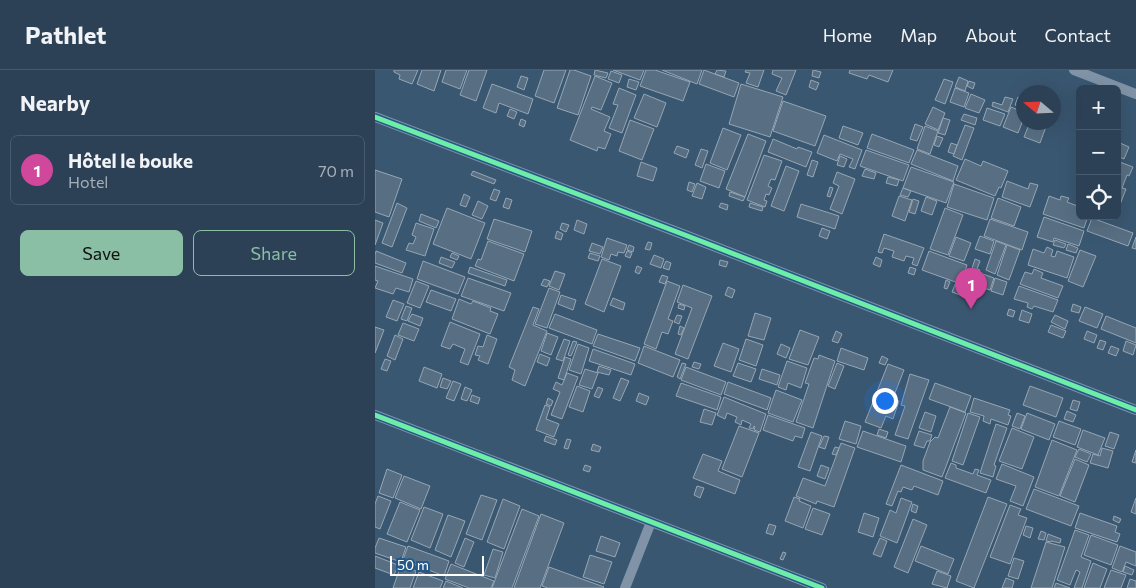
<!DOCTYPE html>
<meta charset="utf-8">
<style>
body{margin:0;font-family:Commissioner,sans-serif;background:#34485b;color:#f1f3f6}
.controls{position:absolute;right:15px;top:15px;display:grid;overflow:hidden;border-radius:8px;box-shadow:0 5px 20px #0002}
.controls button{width:45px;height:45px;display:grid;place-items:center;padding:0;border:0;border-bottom:1px solid #485a6c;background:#2c4155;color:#f1f3f6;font:25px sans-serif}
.compass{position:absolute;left:641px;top:15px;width:45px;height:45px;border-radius:50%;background:#2c4155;box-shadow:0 5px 20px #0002;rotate:289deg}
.scale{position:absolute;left:15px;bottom:12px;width:94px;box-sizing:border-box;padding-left:5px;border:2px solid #fff;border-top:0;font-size:14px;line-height:18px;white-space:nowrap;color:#fff;-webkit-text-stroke:4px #235888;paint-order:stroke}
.you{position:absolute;left:509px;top:330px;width:18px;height:18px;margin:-12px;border:4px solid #fff;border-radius:50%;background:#1a73e8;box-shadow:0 0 0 8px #1a73e833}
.badge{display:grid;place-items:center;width:32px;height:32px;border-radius:50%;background:#8abfa5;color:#fff;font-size:16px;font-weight:700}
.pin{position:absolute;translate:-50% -41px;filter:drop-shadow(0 1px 2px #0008)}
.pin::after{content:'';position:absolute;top:26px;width:18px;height:15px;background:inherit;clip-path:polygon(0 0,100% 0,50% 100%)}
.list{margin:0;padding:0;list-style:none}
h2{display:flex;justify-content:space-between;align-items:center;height:65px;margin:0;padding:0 20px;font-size:21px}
h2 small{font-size:16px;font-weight:400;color:#a6afb9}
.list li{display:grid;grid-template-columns:32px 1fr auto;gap:15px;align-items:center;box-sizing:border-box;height:70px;margin:0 10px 10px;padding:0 10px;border:1px solid #485a6c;border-radius:8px}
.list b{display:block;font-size:19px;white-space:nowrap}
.list p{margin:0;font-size:16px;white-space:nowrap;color:#a6afb9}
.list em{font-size:16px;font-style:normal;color:#a6afb9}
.actions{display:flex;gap:10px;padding:15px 20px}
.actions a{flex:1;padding:11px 0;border:1px solid #8abfa5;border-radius:8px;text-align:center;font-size:18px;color:#8abfa5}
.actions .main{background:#8abfa5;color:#111}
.icon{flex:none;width:28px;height:28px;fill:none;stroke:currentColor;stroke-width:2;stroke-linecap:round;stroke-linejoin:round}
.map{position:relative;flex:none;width:761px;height:518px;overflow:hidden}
header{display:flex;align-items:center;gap:30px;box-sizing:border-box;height:70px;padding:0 25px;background:#2c4155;border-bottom:1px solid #485a6c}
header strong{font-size:24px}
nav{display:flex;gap:28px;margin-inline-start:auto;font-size:18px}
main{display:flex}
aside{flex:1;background:#2c4155}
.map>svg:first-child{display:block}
</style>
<header>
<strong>Pathlet</strong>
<nav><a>Home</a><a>Map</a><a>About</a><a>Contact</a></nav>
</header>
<main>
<aside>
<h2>Nearby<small></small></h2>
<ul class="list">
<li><span class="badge" style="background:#d1479c">1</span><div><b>Hôtel le bouke</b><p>Hotel</p></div><em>70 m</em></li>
</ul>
<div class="actions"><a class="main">Save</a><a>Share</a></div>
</aside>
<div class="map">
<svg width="761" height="518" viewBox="0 0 761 518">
<rect width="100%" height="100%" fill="#3a5771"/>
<!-- building -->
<g fill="#586f83" stroke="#95a6b4">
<polygon points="19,0 43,0 37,14 24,9 25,5 19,2"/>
<polygon points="47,0 66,0 59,21 42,14"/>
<polygon points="71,0 92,0 85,19 67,12"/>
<polygon points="94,0 112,0 101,31 85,25"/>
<polygon points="169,0 191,0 179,33 160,26"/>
<polygon points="195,0 199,0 216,6 203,45 182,38"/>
<polygon points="220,0 233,3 231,8 219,5"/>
<polygon points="238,0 269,0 265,10"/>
<polygon points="271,0 280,0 315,12 308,31 265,16"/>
<polygon points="287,0 327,0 322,14"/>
<polygon points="329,0 364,13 359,27 324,14"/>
<polygon points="342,0 351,1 349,7 340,4"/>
<polygon points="371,0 389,0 383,17 371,13 375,3 370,2"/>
<polygon points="398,0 421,0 411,25 401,21 407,8 397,4"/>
<polygon points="438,0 446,2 444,8 437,6"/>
<polygon points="475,0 518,0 513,12 494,5 492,9 474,3"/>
<polygon points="236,1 247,5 244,13 233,9"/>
<polygon points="146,6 153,8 149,20 142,17"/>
<polygon points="220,6 237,13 226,40 217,37 216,39 235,47 229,61 236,64 230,79 223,77 222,81 195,70"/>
<polygon points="584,7 593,11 590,21 580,17"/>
<polygon points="254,9 264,12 261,20 252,17"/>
<polygon points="569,9 578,12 570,34 560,30"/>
<polygon points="436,10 444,13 441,20 434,17"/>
<polygon points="594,11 600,13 598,19 592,16"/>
<polygon points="117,14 158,29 153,44 124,33 121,43 108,38"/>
<polygon points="366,14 408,27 395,67 354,54"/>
<polygon points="244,18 261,25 247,63 234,58 243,35 238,34"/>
<polygon points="580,18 594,23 589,37 575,32"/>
<polygon points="269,24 291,33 282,57 259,48"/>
<polygon points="596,24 610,30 604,43 590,38"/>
<polygon points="630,27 638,29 633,42 617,36 618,32 627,35"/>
<polygon points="643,27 648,29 648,38 640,35"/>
<polygon points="408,31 451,46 440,76 398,61"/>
<polygon points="558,37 570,43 563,60 550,54"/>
<polygon points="636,37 648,42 648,50 643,63 628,57"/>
<polygon points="612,38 630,44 625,56 608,50"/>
<polygon points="135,39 142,42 139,49 132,46"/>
<polygon points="589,44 602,48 600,55 586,50"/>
<polygon points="568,48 575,50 570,65 563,63"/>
<polygon points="146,49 151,51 149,57 144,55"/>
<polygon points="255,50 279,59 267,90 244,81"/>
<polygon points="655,52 668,52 672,54 665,73 649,67"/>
<polygon points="540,54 548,57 542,71 535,69"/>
<polygon points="590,55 599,58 587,90 578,86"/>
<polygon points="468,56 488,63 483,75 464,68"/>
<polygon points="550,56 563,61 555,84 542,79"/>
<polygon points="348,58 366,65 352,100 335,93"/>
<polygon points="373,64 391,71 370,127 351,119"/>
<polygon points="497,64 539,80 534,93 492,78"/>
<polygon points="449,65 487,80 480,99 474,97 478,89 465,84 462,91 442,83"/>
<polygon points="562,66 568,68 564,77 559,75"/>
<polygon points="398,69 422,79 423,77 437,82 431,97 393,82"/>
<polygon points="576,73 582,75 579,84 573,82"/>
<polygon points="745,73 754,77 749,89 742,86 742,81"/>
<polygon points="302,76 314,80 311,88 299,83"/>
<polygon points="326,79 333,81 327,98 320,95"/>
<polygon points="491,80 534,95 528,111 485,96"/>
<polygon points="542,80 583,96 578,111 536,94"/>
<polygon points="389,85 407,91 400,110 396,109 393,116 397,118 394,125 391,124 389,130 392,131 390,137 372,130"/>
<polygon points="465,86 472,89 469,97 462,95"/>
<polygon points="590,89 606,96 608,91 633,101 626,118 624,117 620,126 581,110"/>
<polygon points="437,90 443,92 438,107 432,105"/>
<polygon points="742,91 758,97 754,106 752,105 747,118 751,119 744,137 742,137"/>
<polygon points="266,92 282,98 278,111 262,106"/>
<polygon points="331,94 350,101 344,118 325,111"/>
<polygon points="411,96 424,101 409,141 396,136"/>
<polygon points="536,97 579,112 571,133 528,118"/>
<polygon points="490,99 501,103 499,109 487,106"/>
<polygon points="0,100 27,109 14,147 0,142"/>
<polygon points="98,101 121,110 119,114 96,105"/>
<polygon points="462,102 480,109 467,144 455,139 464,116 458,113"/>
<polygon points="513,107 524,110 522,116 511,113"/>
<polygon points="632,111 653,119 655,113 663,115 655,137 627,127"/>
<polygon points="314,112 320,114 317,122 312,120"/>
<polygon points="322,113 331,117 327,129 317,126"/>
<polygon points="579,114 619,128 612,150 572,137"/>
<polygon points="455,117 458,118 455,127 452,126"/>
<polygon points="528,118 536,121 533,127 525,125"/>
<polygon points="119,119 125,121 121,131 115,129"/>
<polygon points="355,122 370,127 368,131 354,126"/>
<polygon points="89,124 95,127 91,137 85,135"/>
<polygon points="524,126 537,130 530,151 517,146"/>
<polygon points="674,126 685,130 686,126 694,128 692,132 705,137 705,146 713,146 709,158 668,144"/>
<polygon points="551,127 562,131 557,145 546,141"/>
<polygon points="131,128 137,130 134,139 128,137"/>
<polygon points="623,128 646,137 639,156 616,148"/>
<polygon points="538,129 544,131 540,144 534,142"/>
<polygon points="103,131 113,136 107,149 97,145"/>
<polygon points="22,133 32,138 17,177 7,173"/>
<polygon points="346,133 353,135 352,140 344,137"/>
<polygon points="375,133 388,137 387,141 374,137"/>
<polygon points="426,134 464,146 460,159 422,147"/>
<polygon points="72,138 110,153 96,189 58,174"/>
<polygon points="570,138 588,145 573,185 555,179"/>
<polygon points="46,144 64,151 61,158 44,151"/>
<polygon points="669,147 709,161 704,176 679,168 678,172 662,167"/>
<polygon points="717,148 758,163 753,176 712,161"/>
<polygon points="119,149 157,161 150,182 112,169"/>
<polygon points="615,149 653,162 647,180 609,166"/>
<polygon points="0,150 8,153 0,175"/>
<polygon points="202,150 212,154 209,164 199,160"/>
<polygon points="41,153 59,159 50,186 31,180 34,173 38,174 41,167 37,165"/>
<polygon points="187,153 194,155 191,162 185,159"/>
<polygon points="447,158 455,161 452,169 444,166"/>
<polygon points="182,161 188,164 186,170 180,168"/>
<polygon points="509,164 549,178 542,196 537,194 539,188 531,186 529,191 517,187 519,181 509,178 507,183 503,182"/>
<polygon points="605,166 619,171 615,184 600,179"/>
<polygon points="581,167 596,173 589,191 574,186"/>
<polygon points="761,167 761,179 757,178"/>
<polygon points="232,168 252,175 249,183 243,182 242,186 236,184 234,190 226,187"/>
<polygon points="680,170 691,174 689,178 678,175"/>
<polygon points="113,171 149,184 139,211 100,196 103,189 106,190"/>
<polygon points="621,171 631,175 620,204 611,200"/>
<polygon points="273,172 277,173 275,180 270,179"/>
<polygon points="217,173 228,177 225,184 214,181"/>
<polygon points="693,174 703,178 701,183 691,180"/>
<polygon points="254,175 259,177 258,182 252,180"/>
<polygon points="632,175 645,180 634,210 622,205"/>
<polygon points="672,177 678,180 676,186 680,187 682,181 699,187 692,208 653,195 658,179 669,183"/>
<polygon points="705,180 721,186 708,217 693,211"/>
<polygon points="1,181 31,193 27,203 0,193 0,185"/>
<polygon points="252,181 257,183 255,188 250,186"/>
<polygon points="554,181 592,195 586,214 547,200"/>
<polygon points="77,183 84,186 82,190 75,187"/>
<polygon points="215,183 225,186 223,191 213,188"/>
<polygon points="279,185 289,189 286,198 275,194"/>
<polygon points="66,187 80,192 77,198 64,193"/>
<polygon points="501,187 507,190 505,197 498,194"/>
<polygon points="227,189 246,196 229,242 210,234"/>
<polygon points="600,189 605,191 602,199 605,200 599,216 592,214"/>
<polygon points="345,190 353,192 351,197 344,195"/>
<polygon points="48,191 90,207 83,224 42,209"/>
<polygon points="291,191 296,193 294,200 288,198"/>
<polygon points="0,196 38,209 34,222 21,218 18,224 0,218 3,211 0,210"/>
<polygon points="262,196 267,198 264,204 260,202"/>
<polygon points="95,197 132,210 130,216 93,203"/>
<polygon points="535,197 541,199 539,205 533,203"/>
<polygon points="659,199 668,203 666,208 688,216 683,228 645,214 650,202 657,204"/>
<polygon points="180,201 190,204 184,220 174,216"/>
<polygon points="608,204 619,208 615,220 606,217 608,211 606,210"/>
<polygon points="287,205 293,207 290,214 284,212"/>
<polygon points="93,208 136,223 129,241 86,226"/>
<polygon points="620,208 632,212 628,225 616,221"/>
<polygon points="169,209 175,211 172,217 166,215"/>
<polygon points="571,210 575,212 572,219 569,218"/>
<polygon points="41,211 54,216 45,238 32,233"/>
<polygon points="292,211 305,216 293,249 298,251 293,264 287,262 281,279 269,274"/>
<polygon points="581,212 589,216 585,225 577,222"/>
<polygon points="308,215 337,226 313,289 300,284 317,238 302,232"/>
<polygon points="644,216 683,230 678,242 659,236 657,239 652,237 653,233 639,229"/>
<polygon points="353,217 360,220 357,228 350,225"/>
<polygon points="174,218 185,222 172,258 160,254"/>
<polygon points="56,220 81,229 76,241 51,232"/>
<polygon points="186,225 201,230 198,240 183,234"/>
<polygon points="238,228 250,233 248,240 235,235"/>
<polygon points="84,229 96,234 98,231 116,238 115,241 123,244 115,264 77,249"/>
<polygon points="18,230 29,234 22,251 11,247"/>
<polygon points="304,234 310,236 309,240 303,238"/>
<polygon points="698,234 706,237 704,243 696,241"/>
<polygon points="31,236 37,238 32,251 26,249"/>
<polygon points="158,237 164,239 158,255 172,261 150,316 137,310 140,300 134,297"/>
<polygon points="710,237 728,244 722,258 704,251"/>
<polygon points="634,239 640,241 638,247 632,245"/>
<polygon points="647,240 657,244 654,253 644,250"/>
<polygon points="380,243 396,248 389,270 373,266"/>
<polygon points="37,244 48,248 45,256 33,251"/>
<polygon points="180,244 222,260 217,274 174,258"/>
<polygon points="302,245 307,246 304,254 299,252"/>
<polygon points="680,245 693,251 690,259 676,252"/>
<polygon points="731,246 761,258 761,273 726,259"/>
<polygon points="75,252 105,264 93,295 85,292 90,279 78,274 75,279 66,276"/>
<polygon points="28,253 44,259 39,271 23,265"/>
<polygon points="676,255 691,261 688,268 673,262"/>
<polygon points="305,256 309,258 306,265 303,264"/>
<polygon points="0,257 9,260 0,283"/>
<polygon points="425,260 444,267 433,295 414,289"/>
<polygon points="461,261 467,264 463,273 457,271"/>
<polygon points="712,261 722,265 719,273 709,269"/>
<polygon points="172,263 183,267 176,285 166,281"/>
<polygon points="223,264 265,278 260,291 218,276"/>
<polygon points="20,265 28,269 20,290 12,286"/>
<polygon points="112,265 122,269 113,294 103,290 105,286 100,285 103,276 108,277"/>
<polygon points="189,269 195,271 188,291 181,289"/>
<polygon points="371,269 388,275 381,296 364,290"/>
<polygon points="725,270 731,272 728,280 722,278"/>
<polygon points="198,271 202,272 196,286 193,285"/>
<polygon points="751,271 761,275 758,285 748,281"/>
<polygon points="348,273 364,279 356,302 339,296"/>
<polygon points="203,274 214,278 206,304 194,300"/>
<polygon points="406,274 415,278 411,288 402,284"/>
<polygon points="269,276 305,290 298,307 263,293"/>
<polygon points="736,276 744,279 741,286 733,283"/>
<polygon points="466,278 493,288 489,300 462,291"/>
<polygon points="218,279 260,294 256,305 214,291"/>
<polygon points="165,284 175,288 172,296 162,292"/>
<polygon points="444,285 460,291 438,358 421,352 434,314 430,313 439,288 443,289"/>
<polygon points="507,286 513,289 510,295 504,293"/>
<polygon points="190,287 196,289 189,310 183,308"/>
<polygon points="10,289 16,291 12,301 6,299"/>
<polygon points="412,291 432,298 426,318 413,313 411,320 403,317"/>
<polygon points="319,292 326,294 324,299 317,297"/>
<polygon points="307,293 311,294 305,309 302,307"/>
<polygon points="363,293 381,299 376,312 358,306"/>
<polygon points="462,293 469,296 460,319 453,316"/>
<polygon points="513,294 529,300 518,328 524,331 518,349 511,346 506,358 490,352"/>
<polygon points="224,296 236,300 234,305 222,302"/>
<polygon points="49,297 67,304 62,318 44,311"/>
<polygon points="311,297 351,312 346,325 306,310"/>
<polygon points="210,299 223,303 217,319 204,315"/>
<polygon points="387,299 405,305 402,315 384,309"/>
<polygon points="192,303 203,307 187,349 176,345 185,322 178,319 181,312 187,315"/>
<polygon points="535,304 554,310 533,369 520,365 530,336 526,335"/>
<polygon points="68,308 76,311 72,319 65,317"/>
<polygon points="246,308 254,311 245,331 238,328"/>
<polygon points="78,311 86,314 79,331 71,328"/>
<polygon points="353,312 396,328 392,340 349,324"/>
<polygon points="306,313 346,327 342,340 301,326"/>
<polygon points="560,313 596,326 590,342 554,329"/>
<polygon points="202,316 215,321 208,342 194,337"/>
<polygon points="655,316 688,328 681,347 648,335"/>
<polygon points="90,317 97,320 92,331 86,329"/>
<polygon points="223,317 228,319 224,328 219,326"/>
<polygon points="401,320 427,330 418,352 393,343"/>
<polygon points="264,323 274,327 271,335 261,331"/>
<polygon points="97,325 105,328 103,334 95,331"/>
<polygon points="349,327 391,344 385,362 379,360 380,357 379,356 378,359 374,358 376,354 367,350 366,355 360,352 362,347 352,343 350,349 342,345"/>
<polygon points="173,328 178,331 176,336 171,334"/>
<polygon points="599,328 635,340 633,345 636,346 633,355 616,349 615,354 608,351 609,346 595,342"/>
<polygon points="698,330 705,332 702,341 695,339"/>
<polygon points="170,335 175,337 171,349 184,354 179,367 161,360"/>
<polygon points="575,337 591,343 567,407 548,400 548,391 555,372 560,367 563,368"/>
<polygon points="329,339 341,343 337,355 325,352"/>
<polygon points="692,341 701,345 698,352 689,349"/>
<polygon points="550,342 561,346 556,362 544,358"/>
<polygon points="593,343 605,347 588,395 577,391"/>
<polygon points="642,343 650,346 645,359 637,356"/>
<polygon points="652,343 680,354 674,370 646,359"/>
<polygon points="393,345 430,358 427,368 420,366 418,371 388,360"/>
<polygon points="470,351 486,356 481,374 464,369"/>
<polygon points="684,351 706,359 700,375 678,367"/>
<polygon points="621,354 632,358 619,395 621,396 618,407 605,403"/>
<polygon points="364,356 384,363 367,407 347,399"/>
<polygon points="637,358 659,367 647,399 624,391"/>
<polygon points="504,359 513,362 511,368 502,365"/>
<polygon points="708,360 730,368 723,385 702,377"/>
<polygon points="488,361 531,376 526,392 482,377"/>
<polygon points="544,361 557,365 555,371 552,371 549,378 539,375"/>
<polygon points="436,362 447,366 435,401 423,397"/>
<polygon points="735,362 744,365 739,379 730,376"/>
<polygon points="171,366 182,370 180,375 169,371"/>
<polygon points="449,366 454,367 450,379 444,377"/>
<polygon points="192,369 196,370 193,379 189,378"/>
<polygon points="677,370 702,380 684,426 660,417"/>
<polygon points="466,373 480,378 459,437 442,431 441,434 421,426 428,408 450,416"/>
<polygon points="218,374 226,377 224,382 216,380"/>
<polygon points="460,377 464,378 461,385 457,384"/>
<polygon points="727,378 738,381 733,398 715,393 718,384 725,386"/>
<polygon points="704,379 716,384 712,392 700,387"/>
<polygon points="761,380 761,393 757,392"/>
<polygon points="328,384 347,391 343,401 365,410 360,424 318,408"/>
<polygon points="700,389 714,395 700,432 685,426"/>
<polygon points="576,393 581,395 581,398 598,404 600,399 604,400 602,405 616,410 611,423 570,408"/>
<polygon points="627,394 659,407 648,436 635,431 641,416 621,409"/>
<polygon points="210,395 216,397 214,402 208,400"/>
<polygon points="446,395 454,398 450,409 442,406"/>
<polygon points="526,395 568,411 563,425 539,416 537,420 528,417 526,422 523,421 517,436 511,434"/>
<polygon points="12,399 27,405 18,428 4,423"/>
<polygon points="29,406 55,416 46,439 20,428"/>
<polygon points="322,416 329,418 325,428 319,425"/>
<polygon points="659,419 704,436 696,456 651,439"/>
<polygon points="106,425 122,430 107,470 91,464"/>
<polygon points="3,426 16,431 5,459 0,457 0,434"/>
<polygon points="419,427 425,429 424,431 436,436 428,458 410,451"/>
<polygon points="613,427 632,434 599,518 581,511"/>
<polygon points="526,428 537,432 522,473 505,466 515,440 521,443"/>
<polygon points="761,428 761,444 756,442"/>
<polygon points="128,429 145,436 129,479 112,472"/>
<polygon points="25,432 45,440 32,472 12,464"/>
<polygon points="538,434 543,436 541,443 536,441"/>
<polygon points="635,435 646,439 643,445 652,448 635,494 615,487"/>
<polygon points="49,437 68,444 55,478 36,470"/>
<polygon points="438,438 455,444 447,465 430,459"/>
<polygon points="147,439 164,446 137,518 117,518"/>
<polygon points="489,443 504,448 498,467 483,462"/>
<polygon points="705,443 742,456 740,462 745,464 742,472 700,458"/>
<polygon points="166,444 189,453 165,518 139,518"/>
<polygon points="73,445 90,451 76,487 60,480"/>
<polygon points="739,446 746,449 744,453 738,450"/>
<polygon points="538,449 552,455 533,503 519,497"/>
<polygon points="394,454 401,456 398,465 391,463"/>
<polygon points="651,456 658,458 655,468 648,465"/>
<polygon points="700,460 714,465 706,487 716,491 707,518 699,518 705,502 701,500 695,515 682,510"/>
<polygon points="666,461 671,463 669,470 663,469"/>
<polygon points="673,464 686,469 685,473 676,471 676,472 671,471"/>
<polygon points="716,465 743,475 736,495 709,485"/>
<polygon points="226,466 245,473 240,487 221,481"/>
<polygon points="4,468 31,477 26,492 0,483 0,478"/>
<polygon points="90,468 99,472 89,497 80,493"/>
<polygon points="505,468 512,471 506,487 498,484"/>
<polygon points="671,472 690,477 677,518 656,518"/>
<polygon points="33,476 74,491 69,506 28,490"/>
<polygon points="546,476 579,489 573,504 540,491"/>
<polygon points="745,476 761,482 761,496 751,492 747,502 737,498"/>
<polygon points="118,479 128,482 120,508 109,505"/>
<polygon points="408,482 411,483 408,490 405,489"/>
<polygon points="215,485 237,492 229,514 208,507"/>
<polygon points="0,486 23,495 19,505 0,498"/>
<polygon points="639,488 649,491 643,509 633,506"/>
<polygon points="718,493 732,499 725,518 709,518"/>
<polygon points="76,494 119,511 116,518 94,518 70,509"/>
<polygon points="26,495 41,501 35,518 18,518"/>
<polygon points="750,496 759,500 757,505 748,502"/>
<polygon points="174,497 229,517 228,518 173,518 167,516"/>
<polygon points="736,500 751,505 746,518 729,518"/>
<polygon points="562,501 576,506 572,518 557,514"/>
<polygon points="44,502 68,511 65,518 38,518"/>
<polygon points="631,508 639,511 637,518 627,518"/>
<polygon points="755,509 761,511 761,518 752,518"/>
<polygon points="71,511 88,518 68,518"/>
<polygon points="681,513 695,518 679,518"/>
</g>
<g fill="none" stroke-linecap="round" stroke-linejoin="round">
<!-- minor -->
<g stroke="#8194a7" stroke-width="10">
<polyline points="699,0 761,24"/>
<polyline points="0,47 310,165 761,340"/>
<polyline points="0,345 447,518"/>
<polyline points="250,518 276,452"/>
</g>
<defs>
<g id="cycleway">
<polyline points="0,47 310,165 761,340"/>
<polyline points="0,345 447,518"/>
</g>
</defs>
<!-- cycleway casing -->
<use href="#cycleway" stroke="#235888" stroke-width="8"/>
<!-- cycleway -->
<use href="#cycleway" stroke="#6deda7" stroke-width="5"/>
</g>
</svg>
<div class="controls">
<button>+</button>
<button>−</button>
<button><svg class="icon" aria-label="locate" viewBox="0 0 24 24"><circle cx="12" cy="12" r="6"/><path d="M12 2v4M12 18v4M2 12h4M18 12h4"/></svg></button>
</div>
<svg class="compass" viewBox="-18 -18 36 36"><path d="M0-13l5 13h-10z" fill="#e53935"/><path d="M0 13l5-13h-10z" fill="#a6afb9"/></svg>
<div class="scale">50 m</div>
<div class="you"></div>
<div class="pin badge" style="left:596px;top:239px;background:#d1479c">1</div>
</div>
</main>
